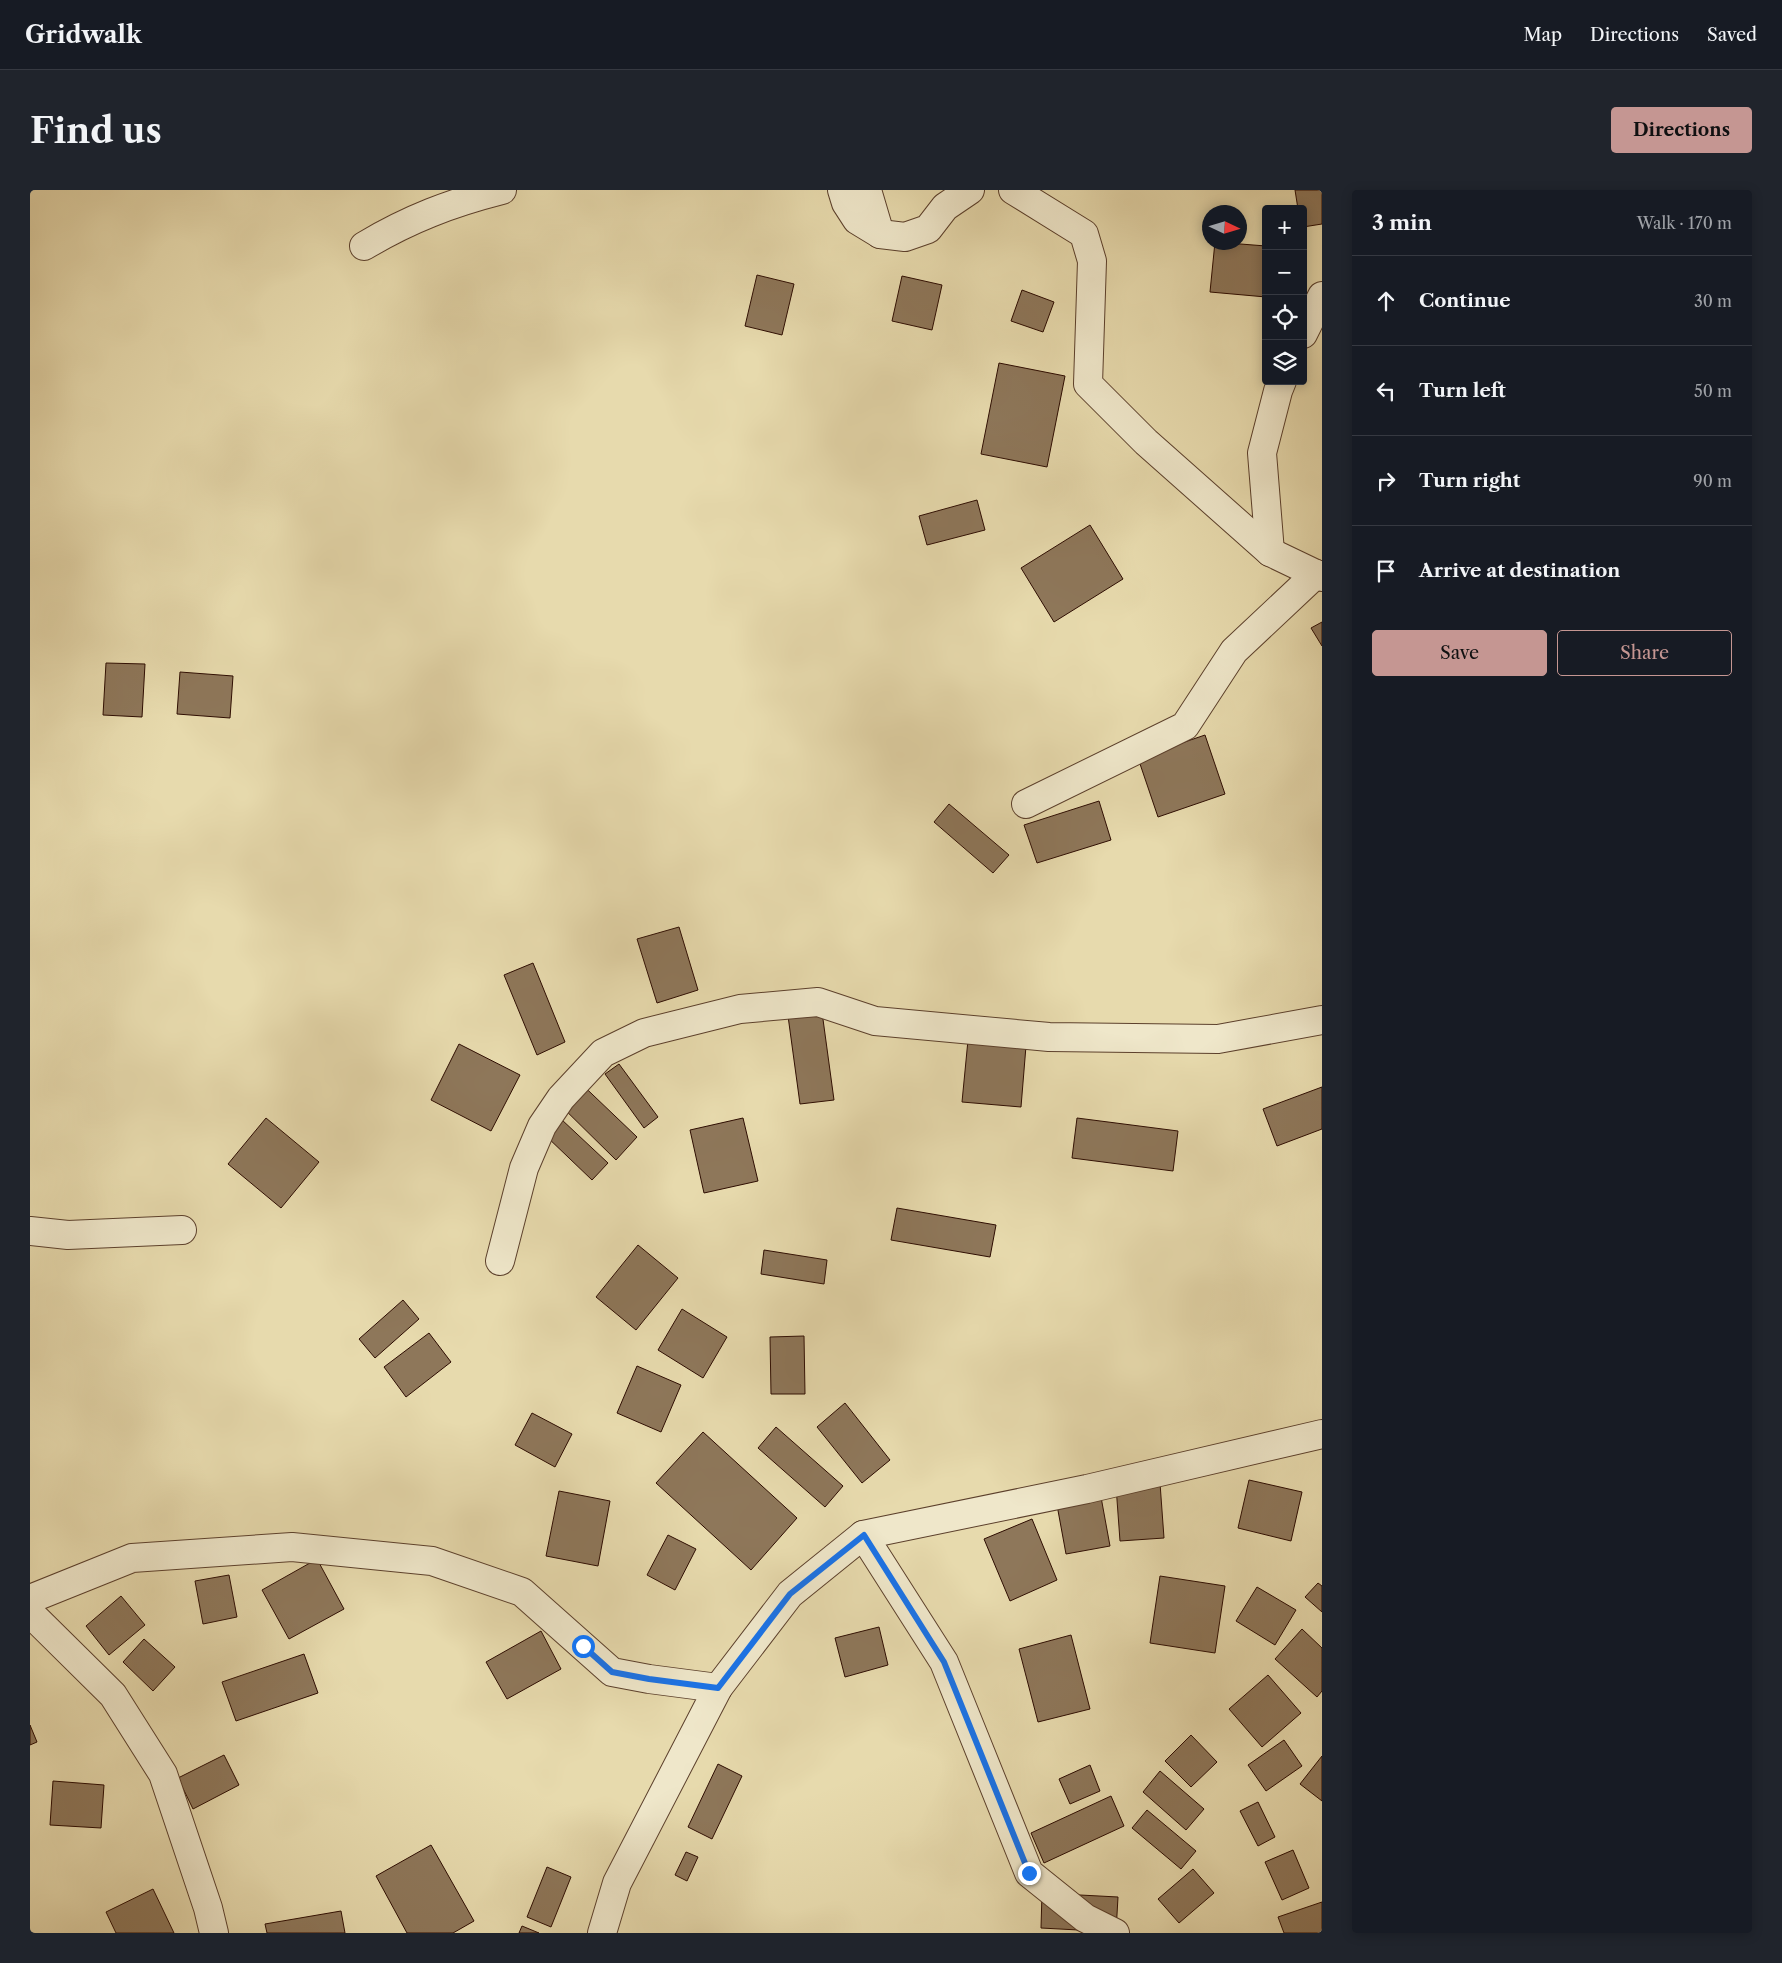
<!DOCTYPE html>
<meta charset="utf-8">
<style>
body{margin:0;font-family:"Libre Caslon Text",serif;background:#20242c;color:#f1f3f6}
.controls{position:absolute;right:15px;top:15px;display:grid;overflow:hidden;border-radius:5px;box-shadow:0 2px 12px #0003}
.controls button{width:45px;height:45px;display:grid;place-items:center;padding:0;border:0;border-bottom:1px solid #363941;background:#171b24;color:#f1f3f6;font:25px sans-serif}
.compass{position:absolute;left:1172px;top:15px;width:45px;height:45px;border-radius:50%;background:#171b24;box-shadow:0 2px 12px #0003;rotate:94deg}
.stop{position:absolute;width:15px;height:15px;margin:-11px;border:4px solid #1a73e8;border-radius:50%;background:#fff}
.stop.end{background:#1a73e8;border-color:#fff;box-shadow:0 1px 5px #0008}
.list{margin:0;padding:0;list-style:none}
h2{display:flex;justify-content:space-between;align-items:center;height:65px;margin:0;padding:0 20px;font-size:21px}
h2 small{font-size:16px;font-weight:400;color:#9ea1a6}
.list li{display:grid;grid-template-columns:32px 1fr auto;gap:15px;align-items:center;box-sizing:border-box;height:90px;padding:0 20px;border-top:1px solid #363941}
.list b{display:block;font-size:19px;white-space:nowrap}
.list em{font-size:16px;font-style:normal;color:#9ea1a6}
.actions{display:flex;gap:10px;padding:15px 20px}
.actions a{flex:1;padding:11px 0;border:1px solid #c59692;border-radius:5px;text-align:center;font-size:18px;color:#c59692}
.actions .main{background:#c59692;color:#111}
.icon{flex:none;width:28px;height:28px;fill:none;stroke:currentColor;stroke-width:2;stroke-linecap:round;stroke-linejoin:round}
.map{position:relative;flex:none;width:1292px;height:1743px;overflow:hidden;border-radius:5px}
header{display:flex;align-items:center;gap:30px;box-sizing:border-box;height:70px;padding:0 25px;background:#171b24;border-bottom:1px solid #363941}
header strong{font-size:24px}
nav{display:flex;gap:28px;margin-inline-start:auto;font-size:18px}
.intro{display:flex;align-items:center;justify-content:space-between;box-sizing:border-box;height:120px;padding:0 30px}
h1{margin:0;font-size:35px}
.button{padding:12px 22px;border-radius:5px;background:#c59692;color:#111;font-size:18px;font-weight:700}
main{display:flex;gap:30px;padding:0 30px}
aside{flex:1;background:#171b24;border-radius:5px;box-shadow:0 2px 12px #0003}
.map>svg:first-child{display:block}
</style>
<header>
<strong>Gridwalk</strong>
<nav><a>Map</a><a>Directions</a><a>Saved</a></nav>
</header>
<div class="intro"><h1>Find us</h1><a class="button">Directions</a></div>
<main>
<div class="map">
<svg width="1292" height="1743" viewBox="0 0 1292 1743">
<rect width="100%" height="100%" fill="#e7daad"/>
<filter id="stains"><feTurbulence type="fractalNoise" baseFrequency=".004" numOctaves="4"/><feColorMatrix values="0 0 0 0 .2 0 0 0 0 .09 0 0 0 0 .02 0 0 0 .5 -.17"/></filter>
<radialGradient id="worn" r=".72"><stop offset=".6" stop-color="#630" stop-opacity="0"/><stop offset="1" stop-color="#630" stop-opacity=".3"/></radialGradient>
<!-- building -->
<g fill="#8e775a" stroke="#2d0c01">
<polygon points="1265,0 1292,0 1292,34 1273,37 1273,19 1268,19"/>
<polygon points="1185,52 1236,56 1236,107 1180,102"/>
<polygon points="727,85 764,94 752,145 715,136"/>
<polygon points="872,86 912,95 902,140 862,131"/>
<polygon points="992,100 1024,112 1013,142 981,131"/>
<polygon points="969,173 1035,186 1017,277 951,264"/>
<polygon points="947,310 955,340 897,355 889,326"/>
<polygon points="1060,335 1093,389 1024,432 991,378"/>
<polygon points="1292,432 1292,456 1281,438"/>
<polygon points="76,473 115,474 112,527 73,525"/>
<polygon points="150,482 203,486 200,528 147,524"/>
<polygon points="1175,545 1195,604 1128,627 1108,568"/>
<polygon points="1069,611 1081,650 1007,673 994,635"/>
<polygon points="919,614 979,665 963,683 904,632"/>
<polygon points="649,737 668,800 627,813 607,749"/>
<polygon points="503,773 535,852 507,865 474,785"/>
<polygon points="792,822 804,910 770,914 758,826"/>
<polygon points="938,850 996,856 991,917 932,912"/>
<polygon points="429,854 490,885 461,941 401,910"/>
<polygon points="589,874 628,927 614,938 575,884"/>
<polygon points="541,884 607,947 586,970 520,905"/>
<polygon points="1292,897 1292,939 1247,956 1233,919"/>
<polygon points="236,928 289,972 251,1018 198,974"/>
<polygon points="713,928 728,991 674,1003 660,940"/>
<polygon points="1047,928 1148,941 1143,981 1042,968"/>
<polygon points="531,929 578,973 562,990 515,945"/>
<polygon points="867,1018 966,1035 960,1067 861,1050"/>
<polygon points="608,1055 648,1088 606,1140 566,1107"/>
<polygon points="734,1060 797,1070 794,1094 731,1084"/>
<polygon points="373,1110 389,1129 345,1168 329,1149"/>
<polygon points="652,1119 697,1147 673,1188 628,1160"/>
<polygon points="399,1143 421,1172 376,1207 354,1177"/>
<polygon points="774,1146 775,1204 741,1204 740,1147"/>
<polygon points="607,1176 651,1195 631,1242 587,1223"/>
<polygon points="815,1213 860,1270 832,1293 787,1237"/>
<polygon points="502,1223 542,1244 525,1277 485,1255"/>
<polygon points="746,1237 813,1296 795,1317 728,1258"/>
<polygon points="673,1242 767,1328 721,1380 626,1293"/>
<polygon points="1219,1290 1272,1302 1261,1351 1208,1338"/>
<polygon points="1130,1293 1134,1348 1090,1351 1086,1296"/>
<polygon points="529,1301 580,1311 568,1376 516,1366"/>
<polygon points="1071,1307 1080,1356 1036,1364 1027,1315"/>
<polygon points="1002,1329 1027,1390 980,1411 954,1349"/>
<polygon points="638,1345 666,1359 645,1400 617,1385"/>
<polygon points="287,1369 314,1419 259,1449 232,1400"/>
<polygon points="199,1385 207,1427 173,1434 165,1391"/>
<polygon points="1130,1386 1195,1396 1185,1463 1120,1453"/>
<polygon points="1288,1393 1292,1396 1292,1422 1275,1407"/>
<polygon points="1227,1397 1266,1420 1245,1455 1206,1431"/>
<polygon points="91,1406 115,1435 79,1465 56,1436"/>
<polygon points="849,1437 858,1475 815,1487 805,1448"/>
<polygon points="1272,1439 1292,1458 1292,1501 1287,1507 1245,1469"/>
<polygon points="511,1441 531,1479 477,1509 456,1472"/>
<polygon points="1041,1445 1060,1519 1008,1532 989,1459"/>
<polygon points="114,1449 145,1477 123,1501 93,1472"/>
<polygon points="274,1464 288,1503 206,1531 192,1492"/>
<polygon points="1238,1485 1271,1523 1232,1557 1199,1519"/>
<polygon points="0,1535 7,1552 0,1555"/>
<polygon points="1161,1545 1187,1572 1161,1597 1135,1571"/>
<polygon points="1254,1550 1272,1576 1236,1601 1218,1575"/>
<polygon points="194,1565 209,1595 163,1619 148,1588"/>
<polygon points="1292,1566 1292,1611 1270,1594"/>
<polygon points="688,1574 712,1586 682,1649 658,1637"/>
<polygon points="1060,1575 1070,1601 1040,1614 1029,1589"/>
<polygon points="1130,1581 1174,1619 1156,1640 1113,1602"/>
<polygon points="23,1591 74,1595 71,1638 20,1635"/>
<polygon points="1081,1606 1094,1636 1014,1673 1001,1643"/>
<polygon points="1228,1612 1245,1647 1228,1656 1210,1621"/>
<polygon points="1117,1620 1166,1661 1151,1679 1102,1638"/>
<polygon points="401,1655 444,1731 423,1743 377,1743 346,1686"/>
<polygon points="1263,1660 1279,1698 1252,1710 1235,1672"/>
<polygon points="656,1662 668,1667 657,1691 645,1685"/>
<polygon points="517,1677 541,1687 521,1737 497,1727"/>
<polygon points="1163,1679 1184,1703 1149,1733 1128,1709"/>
<polygon points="123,1699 144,1743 86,1743 76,1722"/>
<polygon points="1012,1703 1088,1707 1086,1742 1011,1738"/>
<polygon points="1292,1712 1292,1743 1254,1743 1248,1727"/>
<polygon points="311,1721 315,1743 237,1743 235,1734"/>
<polygon points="492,1736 509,1743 489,1743"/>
</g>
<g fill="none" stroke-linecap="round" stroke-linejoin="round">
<defs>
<g id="minor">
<polyline points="812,0 816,13 827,30 850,44 875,47 898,39 915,17 940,0"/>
<polyline points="837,0 850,44"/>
<polyline points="983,0 1054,44 1062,71 1058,194 1116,252 1240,362 1292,387"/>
<path d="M334 56C379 29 421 13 472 0"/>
<polyline points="1273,144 1292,106"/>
<polyline points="1240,362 1232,263 1248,201 1252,191"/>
<polyline points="996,614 1155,536 1204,461 1286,384"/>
<polyline points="0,1041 38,1045 152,1040"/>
<polyline points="470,1071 494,978 512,936 531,908 573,863 614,843 710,819 788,812 845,831 1019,847 1188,849 1292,830"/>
<polyline points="833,1345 914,1472 999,1683 1055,1728 1085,1743"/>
<polyline points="0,1409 102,1368 262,1357 402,1371 492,1402 582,1482 619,1489 688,1498"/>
<polyline points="0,1423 83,1505 133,1584 178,1718 184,1743"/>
<polyline points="572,1743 587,1693 688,1498 760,1404 833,1345 1057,1299 1292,1244"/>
</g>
</defs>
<!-- minor casing -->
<use href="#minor" stroke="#5c402c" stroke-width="30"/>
<!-- minor -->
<use href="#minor" stroke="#efe7ca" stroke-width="28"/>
</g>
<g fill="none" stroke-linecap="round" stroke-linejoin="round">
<!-- route -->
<polyline stroke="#1a73e8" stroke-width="6" points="553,1456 582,1482 619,1489 688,1498 760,1404 834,1345 914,1472 999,1683"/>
</g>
<rect width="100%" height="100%" filter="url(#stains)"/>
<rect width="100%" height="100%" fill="url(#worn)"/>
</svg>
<div class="controls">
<button>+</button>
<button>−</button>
<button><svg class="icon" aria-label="locate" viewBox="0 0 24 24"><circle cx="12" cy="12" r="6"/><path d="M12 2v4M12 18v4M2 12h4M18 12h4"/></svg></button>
<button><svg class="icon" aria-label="layers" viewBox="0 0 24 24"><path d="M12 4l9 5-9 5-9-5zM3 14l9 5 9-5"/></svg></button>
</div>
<svg class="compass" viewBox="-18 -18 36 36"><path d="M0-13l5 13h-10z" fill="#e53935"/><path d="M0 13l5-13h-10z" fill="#9ea1a6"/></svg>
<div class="stop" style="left:553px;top:1456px"></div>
<div class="stop end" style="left:999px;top:1683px"></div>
</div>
<aside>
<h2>3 min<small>Walk · 170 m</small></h2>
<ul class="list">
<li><svg class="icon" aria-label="ahead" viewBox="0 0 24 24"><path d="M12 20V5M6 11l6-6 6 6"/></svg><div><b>Continue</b></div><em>30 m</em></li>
<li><svg class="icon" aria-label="left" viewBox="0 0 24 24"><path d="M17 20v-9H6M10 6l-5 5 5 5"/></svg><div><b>Turn left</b></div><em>50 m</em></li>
<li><svg class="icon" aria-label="right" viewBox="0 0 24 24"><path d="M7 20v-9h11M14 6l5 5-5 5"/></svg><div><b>Turn right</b></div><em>90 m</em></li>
<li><svg class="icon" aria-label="arrive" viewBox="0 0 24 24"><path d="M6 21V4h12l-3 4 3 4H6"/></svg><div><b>Arrive at destination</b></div></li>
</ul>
<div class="actions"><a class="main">Save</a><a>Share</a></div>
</aside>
</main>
